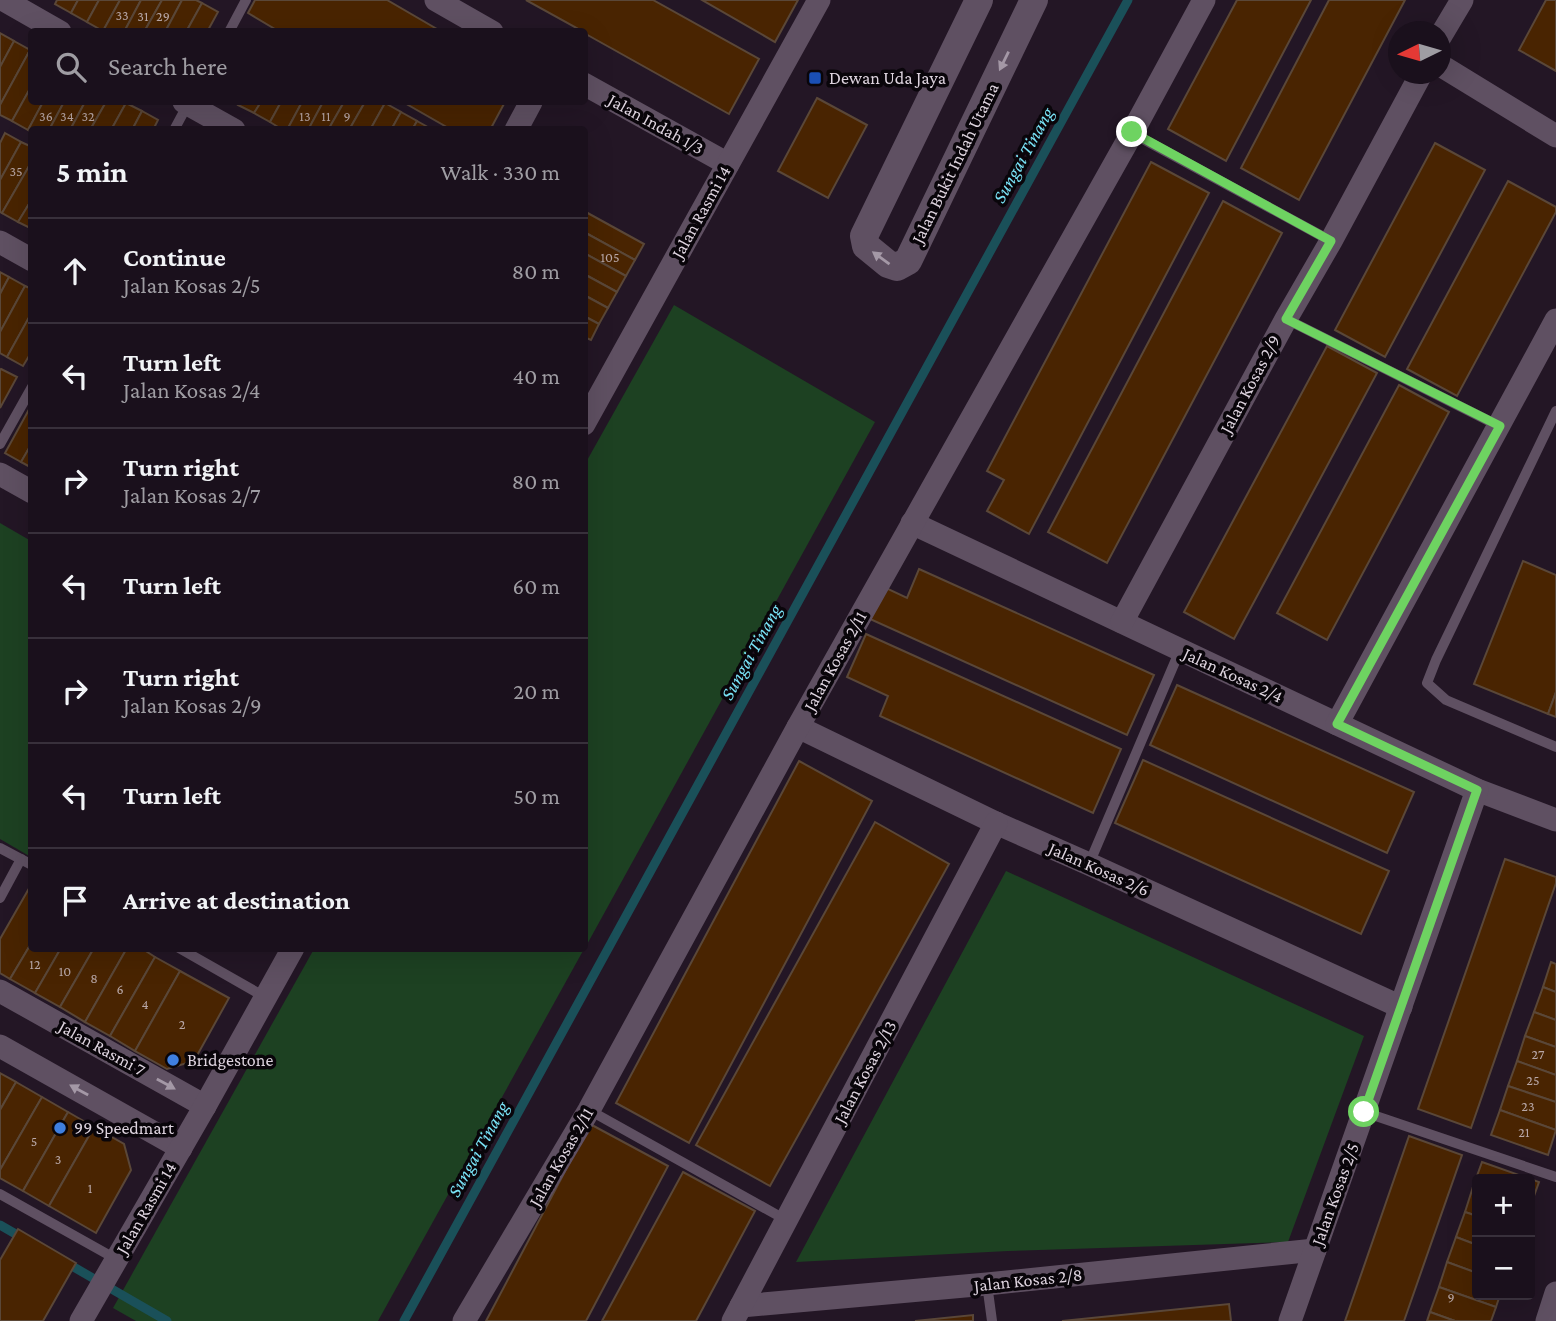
<!DOCTYPE html>
<meta charset="utf-8">
<style>
body{margin:0;font-family:"Crimson Pro",serif;background:#271e29;color:#f1f3f6}
.controls{position:absolute;right:21px;bottom:21px;display:grid;overflow:hidden;border-radius:7px;box-shadow:0 7px 28px #0002}
.controls button{width:63px;height:63px;display:grid;place-items:center;padding:0;border:0;border-bottom:2px solid #38303b;background:#1a101c;color:#f1f3f6;font:35px sans-serif}
.compass{position:absolute;left:1388px;top:21px;width:63px;height:63px;border-radius:50%;background:#1a101c;box-shadow:0 7px 28px #0002;rotate:265deg}
.stop{position:absolute;width:21px;height:21px;margin:-16px;border:5px solid #6ed361;border-radius:50%;background:#fff}
.stop.end{background:#6ed361;border-color:#fff;box-shadow:0 2px 7px #0008}
.list{margin:0;padding:0;list-style:none}
h2{display:flex;justify-content:space-between;align-items:center;height:91px;margin:0;padding:0 28px;font-size:30px}
h2 small{font-size:23px;font-weight:400;color:#9f9da3}
.list li{display:grid;grid-template-columns:46px 1fr auto;gap:21px;align-items:center;box-sizing:border-box;height:105px;padding:0 28px;border-top:2px solid #38303b}
.list b{display:block;font-size:26px;white-space:nowrap}
.list p{margin:0;font-size:23px;white-space:nowrap;color:#9f9da3}
.list em{font-size:23px;font-style:normal;color:#9f9da3}
.icon{flex:none;width:38px;height:38px;fill:none;stroke:currentColor;stroke-width:2;stroke-linecap:round;stroke-linejoin:round}
.map{position:relative;flex:none;width:1556px;height:1321px;overflow:hidden}
.search{position:absolute;background:#1a101c;box-shadow:0 7px 28px #0002;left:28px;top:28px;width:560px;height:77px;display:flex;align-items:center;gap:18px;box-sizing:border-box;padding:0 24px;border-radius:7px;color:#9f9da3;font-size:26px}
.panel{position:absolute;background:#1a101c;box-shadow:0 7px 28px #0002;left:28px;top:126px;width:560px;height:826px;border-radius:7px}
.map>svg:first-child{display:block}
</style>
<div class="map">
<svg width="1556" height="1321" viewBox="0 0 1556 1321">
<rect width="100%" height="100%" fill="#231625"/>
<!-- green -->
<g fill="#1d4122">
<polygon points="674,305 875,422 585,948 585,464"/>
<polygon points="0,523 31,541 31,857 0,839"/>
<polygon points="1006,871 1364,1036 1288,1242 1008,1251 796,1262"/>
<polygon points="314,949 584,949 378,1321 136,1321 113,1308"/>
</g>
<g fill="none" stroke-linecap="round" stroke-linejoin="round">
<!-- stream -->
<g stroke="#1a5059" stroke-width="9">
<polyline points="0,1225 26,1240"/>
<polyline points="65,1262 167,1321"/>
<polyline points="404,1321 1128,0"/>
</g>
</g>
<!-- building -->
<g fill="#492401" stroke="#5a4738" stroke-width="2">
<polygon points="57,0 78,0 71,13 55,4"/>
<polygon points="78,0 99,0 87,22 71,13"/>
<polygon points="99,0 120,0 103,31 87,22"/>
<polygon points="120,0 141,0 124,32 105,32 103,31"/>
<polygon points="141,0 162,0 144,32 124,32"/>
<polygon points="162,0 182,0 165,32 144,32"/>
<polygon points="182,0 196,0 202,3 186,32 165,32"/>
<polygon points="255,0 387,0 442,32 280,32 248,13"/>
<polygon points="526,0 653,0 759,59 729,114 584,33 584,32"/>
<polygon points="702,0 798,0 775,42"/>
<polygon points="1237,0 1311,0 1226,161 1168,129"/>
<polygon points="1329,0 1405,0 1299,200 1241,168"/>
<polygon points="1546,0 1556,0 1556,71 1519,50"/>
<polygon points="202,3 218,12 207,32 186,32"/>
<polygon points="0,33 14,41 0,67"/>
<polygon points="14,41 30,50 0,105 0,67"/>
<polygon points="30,50 32,51 32,85 12,121 0,115 0,105"/>
<polygon points="32,85 32,102 43,102 28,130 12,121"/>
<polygon points="817,98 867,125 828,198 778,171"/>
<polygon points="43,102 64,102 49,130 32,130 32,133 28,130"/>
<polygon points="64,102 85,102 70,130 49,130"/>
<polygon points="85,102 106,102 90,130 70,130"/>
<polygon points="106,102 126,103 111,130 90,130"/>
<polygon points="240,102 261,102 254,113 238,105"/>
<polygon points="261,102 281,102 270,122 254,113"/>
<polygon points="281,102 302,102 287,130 283,130 270,122"/>
<polygon points="302,102 323,102 308,130 287,130"/>
<polygon points="323,102 344,102 328,130 308,130"/>
<polygon points="344,102 365,102 349,130 328,130"/>
<polygon points="365,102 381,102 385,103 370,130 349,130"/>
<polygon points="403,102 505,102 490,130 452,130"/>
<polygon points="126,103 142,111 132,130 111,130"/>
<polygon points="385,103 401,112 391,130 370,130"/>
<polygon points="142,111 158,120 153,130 132,130"/>
<polygon points="401,112 417,121 412,130 391,130"/>
<polygon points="417,121 433,130 412,130"/>
<polygon points="5,133 21,142 0,180 0,143"/>
<polygon points="21,142 32,147 32,161 2,213 0,212 0,180"/>
<polygon points="1435,143 1485,170 1385,357 1335,330"/>
<polygon points="32,161 32,199 18,222 2,213"/>
<polygon points="1151,162 1209,193 1029,534 987,511 1004,480 987,471"/>
<polygon points="1508,181 1556,207 1556,212 1457,396 1407,369"/>
<polygon points="32,199 32,229 18,222"/>
<polygon points="1223,201 1282,233 1107,563 1048,532"/>
<polygon points="584,211 644,244 635,260 584,232"/>
<polygon points="584,232 635,260 626,276 584,253"/>
<polygon points="584,253 626,276 617,292 584,274"/>
<polygon points="0,272 9,277 0,294"/>
<polygon points="584,274 617,292 608,308 584,295"/>
<polygon points="9,277 25,286 0,332 0,294"/>
<polygon points="25,286 32,289 32,312 7,357 0,353 0,332"/>
<polygon points="584,295 608,308 599,324 584,316"/>
<polygon points="32,312 32,351 23,366 7,357"/>
<polygon points="584,316 599,324 591,340 584,337"/>
<polygon points="1327,346 1377,373 1234,639 1184,612"/>
<polygon points="1,369 17,377 0,408 0,370"/>
<polygon points="1399,385 1449,412 1327,640 1277,613"/>
<polygon points="32,404 32,443 21,462 5,453"/>
<polygon points="32,443 32,468 21,462"/>
<polygon points="1523,561 1556,575 1556,692 1548,714 1474,684"/>
<polygon points="919,569 1154,675 1127,735 870,619 884,587 907,598"/>
<polygon points="866,634 1121,749 1093,813 880,716 888,696 847,677"/>
<polygon points="1177,685 1414,792 1387,853 1150,745"/>
<polygon points="1556,692 1556,717 1548,714"/>
<polygon points="1143,760 1389,871 1361,934 1115,823"/>
<polygon points="799,761 872,801 689,1143 616,1103"/>
<polygon points="875,822 949,864 770,1186 696,1145"/>
<polygon points="1505,859 1556,877 1556,883 1471,1128 1418,1109"/>
<polygon points="31,885 32,942 10,979 0,973 0,939"/>
<polygon points="32,942 32,948 61,948 35,993 10,979"/>
<polygon points="61,948 94,948 60,1007 35,993"/>
<polygon points="94,948 127,948 85,1022 60,1007"/>
<polygon points="127,948 141,948 155,957 110,1036 85,1022"/>
<polygon points="155,957 180,971 135,1051 110,1036"/>
<polygon points="1551,962 1556,964 1556,992 1543,987"/>
<polygon points="180,971 229,998 194,1061 167,1069 135,1051"/>
<polygon points="1543,987 1556,992 1556,1020 1534,1012"/>
<polygon points="1534,1012 1556,1020 1556,1047 1525,1036"/>
<polygon points="1525,1036 1556,1047 1556,1075 1517,1061"/>
<polygon points="1517,1061 1556,1075 1556,1102 1508,1086"/>
<polygon points="0,1073 16,1082 0,1110"/>
<polygon points="16,1082 42,1097 0,1170 0,1110"/>
<polygon points="1508,1086 1556,1102 1556,1130 1500,1110"/>
<polygon points="42,1097 68,1112 23,1191 0,1178 0,1170"/>
<polygon points="1500,1110 1556,1130 1548,1155 1491,1135"/>
<polygon points="68,1112 94,1127 49,1206 23,1191"/>
<polygon points="590,1124 668,1166 586,1321 486,1321"/>
<polygon points="94,1127 124,1144 131,1170 96,1233 49,1206"/>
<polygon points="1409,1136 1462,1155 1404,1321 1345,1321"/>
<polygon points="1482,1162 1539,1182 1530,1207 1530,1179 1477,1179 1477,1189 1473,1187"/>
<polygon points="683,1172 755,1211 696,1321 602,1321"/>
<polygon points="1473,1187 1477,1189 1477,1216 1465,1212"/>
<polygon points="1465,1212 1477,1216 1477,1245 1456,1237"/>
<polygon points="18,1229 76,1263 43,1321 0,1321 0,1260"/>
<polygon points="1456,1237 1477,1245 1477,1273 1447,1262"/>
<polygon points="1447,1262 1477,1273 1477,1295 1500,1295 1496,1307 1439,1287"/>
<polygon points="1439,1287 1496,1307 1491,1321 1455,1321 1430,1312"/>
<polygon points="1229,1304 1231,1321 1062,1321"/>
<polygon points="1430,1312 1455,1321 1427,1321"/>
<polygon points="973,1315 973,1321 915,1321"/>
</g>
<g fill="none" stroke-linecap="round" stroke-linejoin="round">
<!-- service -->
<g stroke="#5f5062" stroke-width="10">
<polyline points="229,32 246,0"/>
<polyline points="174,130 188,104"/>
<polyline points="1132,133 1331,241"/>
<polyline points="1286,319 1499,426"/>
<polyline points="1556,411 1436,660 1427,683 1446,700 1556,747"/>
<polyline points="0,444 32,387"/>
<polyline points="0,848 32,865"/>
<polyline points="1089,864 1180,650"/>
<polyline points="0,898 21,859"/>
<polyline points="179,948 265,997"/>
<polyline points="589,1110 786,1220"/>
<polyline points="1364,1112 1556,1177"/>
<polyline points="0,1194 116,1259"/>
<polyline points="987,1284 992,1321"/>
</g>
<!-- minor -->
<g stroke="#5f5062" stroke-width="23">
<polyline points="4,0 60,32"/>
<polyline points="436,0 492,32"/>
<polyline points="1440,37 1462,0"/>
<polyline points="1440,65 1556,136"/>
<polyline points="584,84 728,164"/>
<polyline points="184,102 234,130"/>
<polyline points="516,130 531,102"/>
<polyline points="0,242 32,260"/>
<polyline points="584,424 819,0"/>
<polyline points="0,474 32,492"/>
<polyline points="912,523 1477,790 1556,820"/>
<polyline points="1122,622 1286,319 1331,241 1421,74"/>
<polyline points="1337,724 1556,320"/>
<polyline points="798,727 996,823 1089,864 1401,1007"/>
<polyline points="0,991 205,1106"/>
<polyline points="0,1046 181,1148"/>
<polyline points="741,1306 987,1284 1315,1250"/>
<polyline points="81,1321 205,1106 293,948"/>
<polyline points="464,1321 589,1110 798,727 1132,133 1204,0"/>
<polyline points="733,1321 996,823"/>
<polyline points="1290,1321 1477,790"/>
<polyline points="1547,1321 1556,1293"/>
</g>
<!-- tertiary -->
<polyline stroke="#5f5062" stroke-width="28" points="979,0 864,236 866,246 888,264 897,267 908,261 1034,0"/>
</g>
<!-- one-way arrows -->
<defs><path id="oneway-solid" d="M-6-.8H1V-3.2L6.5 0L1 3.2V.8H-6Z" transform="scale(1.75)"/></defs>
<g fill="#a498a6">
<use href="#oneway-solid" transform="translate(1004 61) rotate(116)"/>
<use href="#oneway-solid" transform="translate(881 258) rotate(-144)"/>
<use href="#oneway-solid" transform="translate(166 1084) rotate(29)"/>
<use href="#oneway-solid" transform="translate(79 1090) rotate(-151)"/>
</g>
<g fill="none" stroke-linecap="round" stroke-linejoin="round">
<!-- route -->
<polyline stroke="#6ed361" stroke-width="9" points="1132,132 1331,241 1286,319 1500,426 1337,724 1477,790 1364,1112"/>
</g>
<!-- markers -->
<rect fill="#1a4fb4" stroke="#09050a" stroke-width="2.5" x="808" y="71" width="14" height="14" rx="3.5"/>
<g fill="#3f7fe0" stroke="#09050a" stroke-width="2.5">
<circle cx="173" cy="1060" r="7"/>
<circle cx="60" cy="1128" r="7"/>
</g>
<g text-anchor="middle" dominant-baseline="central" stroke-width="7" stroke-linejoin="round" paint-order="stroke">
<!-- number labels -->
<g font-size="14" fill="#b8a7a7">
<text x="122" y="15">33</text>
<text x="143" y="16">31</text>
<text x="163" y="16">29</text>
<text x="46" y="116">36</text>
<text x="67" y="116">34</text>
<text x="88" y="116">32</text>
<text x="305" y="116">13</text>
<text x="326" y="116">11</text>
<text x="347" y="116">9</text>
<text x="16" y="171">35</text>
<text x="610" y="257">105</text>
<text x="35" y="964">12</text>
<text x="65" y="971">10</text>
<text x="94" y="978">8</text>
<text x="120" y="989">6</text>
<text x="145" y="1004">4</text>
<text x="182" y="1024">2</text>
<text x="1538" y="1054">27</text>
<text x="1533" y="1080">25</text>
<text x="1528" y="1106">23</text>
<text x="1524" y="1132">21</text>
<text x="34" y="1141">5</text>
<text x="58" y="1159">3</text>
<text x="90" y="1188">1</text>
<text x="1451" y="1297">9</text>
</g>
<!-- poi labels -->
<g font-size="18" fill="#ddd3de" stroke="#09050a" text-anchor="start">
<text x="829" y="78">Dewan Uda Jaya</text>
<text x="187" y="1060">Bridgestone</text>
<text x="74" y="1128">99 Speedmart</text>
</g>
<!-- street labels -->
<g font-size="18" fill="#ddd3de" stroke="#09050a">
<text transform="translate(656 124) rotate(29)">Jalan Indah 1/3</text>
<text transform="translate(955 163) rotate(-64)">Jalan Bukit Indah Utama</text>
<text transform="translate(701 212) rotate(-61)">Jalan Rasmi 14</text>
<text transform="translate(1250 384) rotate(-62)">Jalan Kosas 2/9</text>
<text transform="translate(835 661) rotate(-61)">Jalan Kosas 2/11</text>
<text transform="translate(1233 675) rotate(25)">Jalan Kosas 2/4</text>
<text transform="translate(1099 869) rotate(24)">Jalan Kosas 2/6</text>
<text transform="translate(102 1048) rotate(29)">Jalan Rasmi 7</text>
<text transform="translate(865 1072) rotate(-62)">Jalan Kosas 2/13</text>
<text transform="translate(561 1157) rotate(-60)">Jalan Kosas 2/11</text>
<text transform="translate(1335 1194) rotate(-70)">Jalan Kosas 2/5</text>
<text transform="translate(146 1208) rotate(-60)">Jalan Rasmi 14</text>
<text transform="translate(1028 1280) rotate(-6)">Jalan Kosas 2/8</text>
</g>
<!-- water labels -->
<g font-size="19" font-style="italic" fill="#7ae4f8" stroke="#09050a">
<text transform="translate(1023 155) rotate(-61)">Sungai Tinang</text>
<text transform="translate(751 652) rotate(-61)">Sungai Tinang</text>
<text transform="translate(478 1149) rotate(-61)">Sungai Tinang</text>
</g>
</g>
</svg>
<div class="controls">
<button>+</button>
<button>−</button>
</div>
<svg class="compass" viewBox="-18 -18 36 36"><path d="M0-13l5 13h-10z" fill="#e53935"/><path d="M0 13l5-13h-10z" fill="#9f9da3"/></svg>
<div class="stop" style="left:1364px;top:1112px"></div>
<div class="stop end" style="left:1132px;top:132px"></div>
<div class="search"><svg class="icon" aria-label="search" viewBox="0 0 24 24"><circle cx="10" cy="10" r="6"/><path d="M15 15l6 6"/></svg>Search here</div>
<section class="panel">
<h2>5 min<small>Walk · 330 m</small></h2>
<ul class="list">
<li><svg class="icon" aria-label="ahead" viewBox="0 0 24 24"><path d="M12 20V5M6 11l6-6 6 6"/></svg><div><b>Continue</b><p>Jalan Kosas 2/5</p></div><em>80 m</em></li>
<li><svg class="icon" aria-label="left" viewBox="0 0 24 24"><path d="M17 20v-9H6M10 6l-5 5 5 5"/></svg><div><b>Turn left</b><p>Jalan Kosas 2/4</p></div><em>40 m</em></li>
<li><svg class="icon" aria-label="right" viewBox="0 0 24 24"><path d="M7 20v-9h11M14 6l5 5-5 5"/></svg><div><b>Turn right</b><p>Jalan Kosas 2/7</p></div><em>80 m</em></li>
<li><svg class="icon" aria-label="left" viewBox="0 0 24 24"><path d="M17 20v-9H6M10 6l-5 5 5 5"/></svg><div><b>Turn left</b></div><em>60 m</em></li>
<li><svg class="icon" aria-label="right" viewBox="0 0 24 24"><path d="M7 20v-9h11M14 6l5 5-5 5"/></svg><div><b>Turn right</b><p>Jalan Kosas 2/9</p></div><em>20 m</em></li>
<li><svg class="icon" aria-label="left" viewBox="0 0 24 24"><path d="M17 20v-9H6M10 6l-5 5 5 5"/></svg><div><b>Turn left</b></div><em>50 m</em></li>
<li><svg class="icon" aria-label="arrive" viewBox="0 0 24 24"><path d="M6 21V4h12l-3 4 3 4H6"/></svg><div><b>Arrive at destination</b></div></li>
</ul>
</section>
</div>
